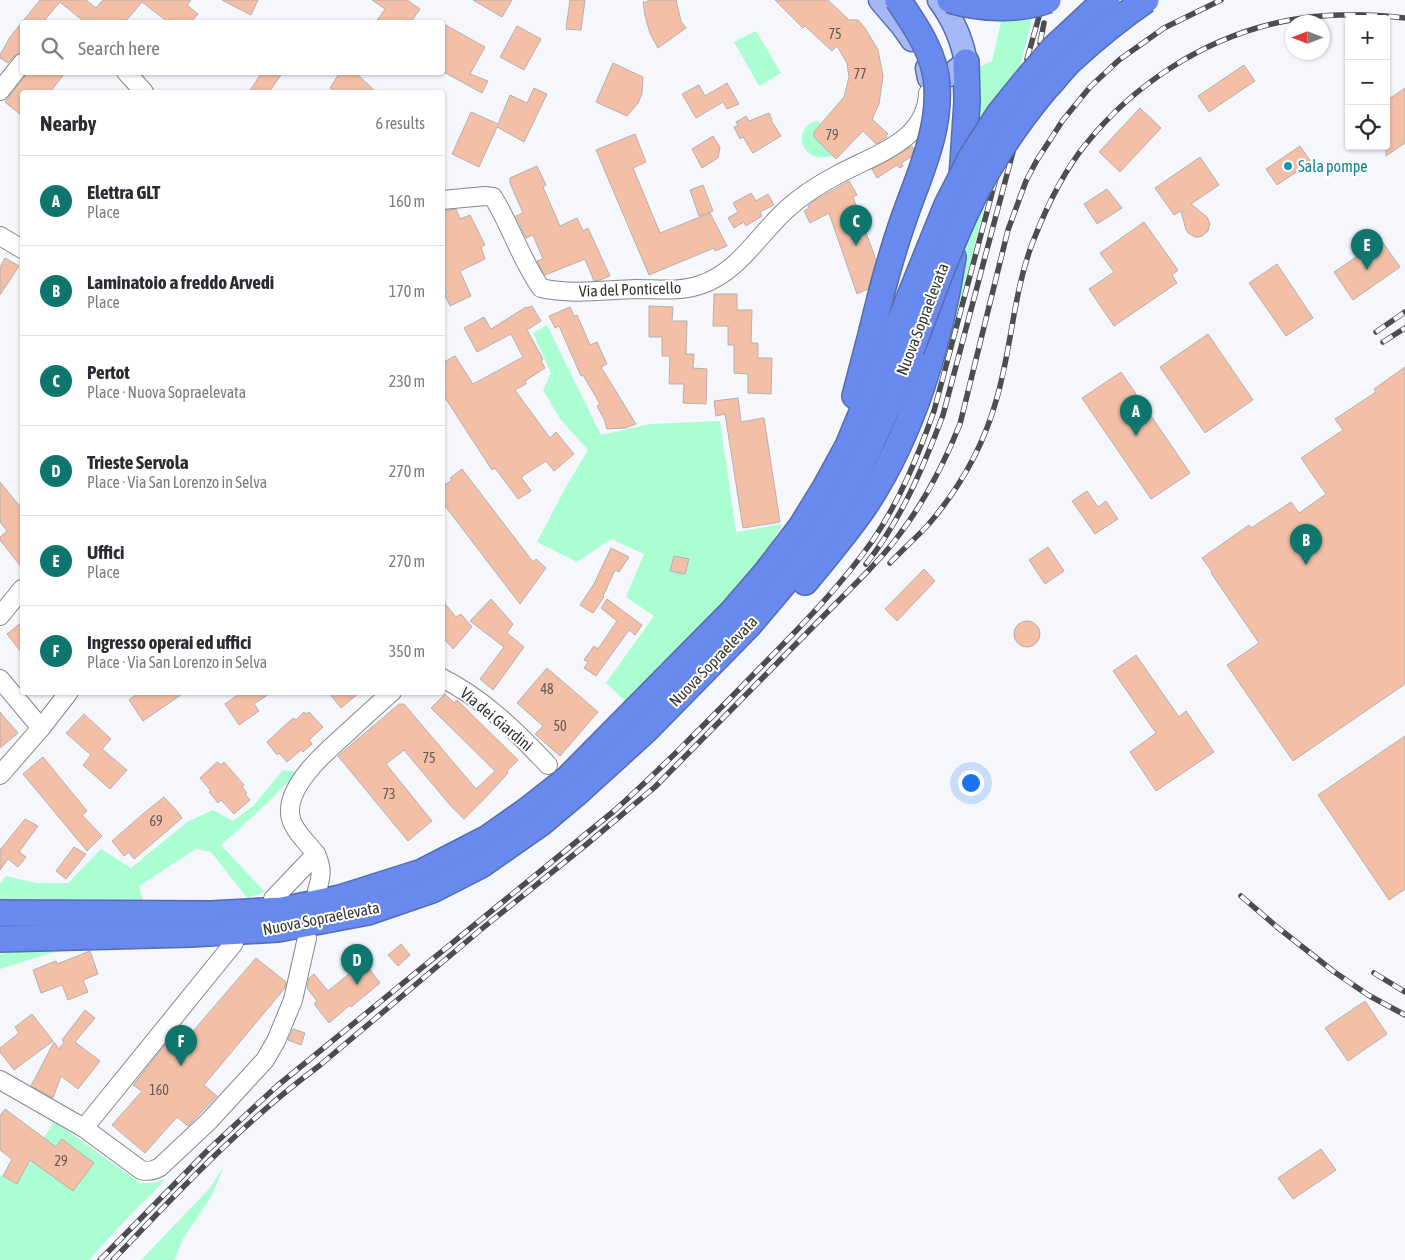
<!DOCTYPE html>
<meta charset="utf-8">
<style>
body{margin:0;font-family:"Asap Condensed",sans-serif;background:#f7f7f7;color:#2b2b33}
.controls{position:absolute;right:15px;top:15px;display:grid;overflow:hidden;border-radius:5px;box-shadow:0 1px 4px #0004}
.controls button{width:45px;height:45px;display:grid;place-items:center;padding:0;border:0;border-bottom:1px solid #e1e1e2;background:#fff;color:#2b2b33;font:25px sans-serif}
.compass{position:absolute;left:1285px;top:15px;width:45px;height:45px;border-radius:50%;background:#fff;box-shadow:0 1px 4px #0004;rotate:270deg}
.you{position:absolute;left:970px;top:782px;width:18px;height:18px;margin:-12px;border:4px solid #fff;border-radius:50%;background:#1a73e8;box-shadow:0 0 0 8px #1a73e833}
.badge{display:grid;place-items:center;width:32px;height:32px;border-radius:50%;background:#0f766e;color:#fff;font-size:16px;font-weight:700}
.pin{position:absolute;translate:-50% -41px;filter:drop-shadow(0 1px 2px #0008)}
.pin::after{content:'';position:absolute;top:26px;width:18px;height:15px;background:inherit;clip-path:polygon(0 0,100% 0,50% 100%)}
.list{margin:0;padding:0;list-style:none}
h2{display:flex;justify-content:space-between;align-items:center;height:65px;margin:0;padding:0 20px;font-size:21px}
h2 small{font-size:16px;font-weight:400;color:#7c7c81}
.list li{display:grid;grid-template-columns:32px 1fr auto;gap:15px;align-items:center;box-sizing:border-box;height:90px;padding:0 20px;border-top:1px solid #e1e1e2}
.list b{display:block;font-size:19px;white-space:nowrap}
.list p{margin:0;font-size:16px;white-space:nowrap;color:#7c7c81}
.list em{font-size:16px;font-style:normal;color:#7c7c81}
.icon{flex:none;width:28px;height:28px;fill:none;stroke:currentColor;stroke-width:2;stroke-linecap:round;stroke-linejoin:round}
.map{position:relative;flex:none;width:1405px;height:1260px;overflow:hidden}
.search{position:absolute;background:#fff;box-shadow:0 1px 4px #0004;left:20px;top:20px;width:425px;height:55px;display:flex;align-items:center;gap:12px;box-sizing:border-box;padding:0 18px;border-radius:5px;color:#7c7c81;font-size:19px}
.panel{position:absolute;background:#fff;box-shadow:0 1px 4px #0004;left:20px;top:90px;width:425px;height:605px;border-radius:5px}
.map>svg:first-child{display:block}
</style>
<div class="map">
<svg width="1405" height="1260" viewBox="0 0 1405 1260">
<rect width="100%" height="100%" fill="#f5f7fd"/>
<!-- green -->
<g fill="#aafed1">
<polygon points="1006,0 1037,0 946,358 971,181 974,70 992,61"/>
<polygon points="756,31 781,73 759,86 734,42"/>
<path d="M816 121 822 123 814 132V137L833 156C828 157 822 158 817 157 798 153 796 126 816 121Z"/>
<polygon points="547,325 601,435 650,424 720,421 736,532 782,524 770,546 739,586 626,702 606,683 654,616 626,597 644,554 611,539 577,562 537,542 567,485 588,450 560,419 543,390 551,373 533,333"/>
<polygon points="283,770 298,772 264,806 221,845 265,892 247,898 211,852 196,849 139,886 143,901 0,899 0,884 6,876 36,883 68,883 101,849 131,868 187,822 213,810 233,821 253,806"/>
<polygon points="115,945 58,951 0,969 0,954 46,946"/>
<polygon points="54,1121 140,1183 152,1183 166,1179 118,1228 89,1260 0,1260 0,1175 17,1184"/>
<polygon points="224,1166 212,1195 183,1239 174,1260 141,1260 209,1189"/>
</g>
<!-- building -->
<g fill="#f4bfa7" stroke="#b6b0ae">
<polygon points="40,0 86,0 96,8 103,0 191,0 187,5 198,14 191,22 168,22 142,2 125,22 82,22 83,21 60,2 43,22 22,22 22,49 20,53 14,56 8,63 0,58 0,55 10,37"/>
<polygon points="222,0 258,0 251,15"/>
<polygon points="372,0 407,0 420,9 411,22 376,22 385,9"/>
<polygon points="473,0 512,0 502,17"/>
<polygon points="570,0 585,0 581,30 566,29"/>
<polygon points="648,0 676,0 681,21 686,28 658,48 650,33 645,16 643,2 648,2"/>
<polygon points="775,0 828,0 849,20 858,20 865,28 878,50 883,76 879,104 872,119 888,134 886,135 887,137 876,144 863,131 836,159 814,137 814,132 844,97 849,77 847,63 837,46 832,51 805,26 803,28"/>
<polygon points="442,23 485,47 470,74 488,81 482,93 442,71"/>
<polygon points="517,26 541,39 524,70 500,57"/>
<polygon points="613,63 643,77 642,94 638,103 627,116 596,102"/>
<polygon points="1244,65 1255,81 1209,112 1198,96"/>
<polygon points="28,72 66,72 50,92 22,92 22,116 5,102"/>
<polygon points="262,72 283,72 269,92 249,92"/>
<polygon points="340,72 355,72 376,92 336,92 330,88"/>
<polygon points="727,83 739,104 727,109 723,102 696,118 682,94 699,85 705,96"/>
<polygon points="534,88 547,94 524,142 497,127 479,167 452,154 471,112 498,124 510,95 527,103"/>
<polygon points="1405,88 1405,143 1386,156 1386,101"/>
<polygon points="1140,108 1161,128 1120,172 1099,152"/>
<polygon points="769,113 772,120 771,120 781,136 753,153 743,137 740,139 734,127 738,126 736,122 746,116 749,121"/>
<polygon points="635,134 646,162 633,168 660,233 710,213 727,246 715,251 714,248 649,275 596,150"/>
<polygon points="713,136 720,147 718,158 702,168 692,149"/>
<polygon points="912,146 914,149 911,157 901,163 903,166 900,168 897,165 877,178 872,169"/>
<polygon points="1300,146 1311,162 1277,185 1266,169"/>
<polygon points="1200,157 1219,185 1191,204 1207,217 1210,224 1208,231 1202,236 1199,237 1195,237 1188,233 1186,230 1181,211 1174,215 1155,188"/>
<polygon points="537,166 546,185 543,187 560,226 577,218 583,231 588,228 610,276 600,280 594,281 585,259 545,275 543,272 537,261 543,259 533,235 526,238 516,216 523,213 510,183 510,178"/>
<polygon points="849,181 857,195 853,197 876,260 868,289 857,294 829,213 810,223 804,211 809,208 808,206 817,199"/>
<polygon points="703,185 713,211 699,216 690,190"/>
<polygon points="1107,189 1122,208 1097,224 1084,204"/>
<polygon points="751,193 756,201 768,194 774,205 760,212 762,216 746,226 744,222 734,228 728,218 738,212 733,203"/>
<polygon points="456,209 460,219 470,215 485,245 481,247 485,259 460,271 471,296 450,306 444,293 447,292 442,283 442,211"/>
<polygon points="1144,222 1178,270 1172,275 1177,283 1114,326 1089,289 1114,272 1100,253"/>
<polygon points="1381,240 1400,267 1353,300 1334,272"/>
<polygon points="5,258 19,266 0,295 0,267"/>
<polygon points="1277,264 1313,318 1286,336 1249,283"/>
<polygon points="714,294 737,294 737,310 752,310 751,343 758,343 758,358 772,358 771,394 748,393 748,374 734,373 734,345 728,345 728,326 713,326"/>
<polygon points="532,306 541,321 527,330 543,359 541,361 545,368 525,381 526,384 515,390 550,438 556,432 574,454 554,471 546,461 521,477 531,491 518,499 495,468 492,470 442,393 442,363 455,356 473,384 523,357 511,334 477,352 464,328 484,317 491,329 526,307 527,308"/>
<polygon points="649,306 673,307 672,321 687,321 686,354 694,354 693,368 707,369 706,404 683,403 684,384 669,384 670,356 662,356 662,337 649,337"/>
<polygon points="570,307 574,316 577,315 590,345 597,342 607,364 601,367 636,424 625,428 607,429 604,419 597,406 600,404 583,375 581,376 559,326 555,328 549,316"/>
<polygon points="1208,334 1253,400 1205,433 1160,367"/>
<polygon points="1405,367 1405,684 1293,761 1227,665 1259,643 1211,573 1212,572 1202,558 1249,525 1251,528 1291,502 1299,513 1326,494 1301,458 1343,430 1335,419 1376,392 1374,389"/>
<polygon points="1121,372 1190,473 1151,499 1082,398"/>
<polygon points="738,398 741,422 764,418 780,522 743,528 725,414 716,416 714,401"/>
<polygon points="462,469 533,562 536,559 546,568 520,604 442,502 442,487 452,480 450,478"/>
<polygon points="0,482 22,509 22,568 0,540 0,537 7,531 0,522"/>
<polygon points="1087,491 1098,507 1106,501 1118,519 1095,534 1072,501"/>
<polygon points="1048,547 1064,571 1045,584 1029,560"/>
<polygon points="611,548 629,557 619,572 615,570 603,596 604,597 593,613 580,605 594,584"/>
<polygon points="674,556 689,559 685,574 670,571"/>
<polygon points="924,569 935,581 897,621 885,609"/>
<polygon points="491,599 513,624 507,633 524,647 493,690 480,679 504,647 470,621"/>
<polygon points="607,599 642,625 635,635 629,630 596,676 584,668 588,662 584,660 594,646 598,649 617,621 601,608"/>
<polygon points="442,600 456,617 461,614 472,627 453,649 442,636"/>
<circle cx="1027" cy="634" r="13"/>
<polygon points="22,622 22,653 7,634"/>
<polygon points="1136,655 1179,717 1186,711 1214,752 1156,791 1130,752 1156,733 1113,671"/>
<polygon points="547,668 598,712 560,756 535,734 543,726 517,703"/>
<polygon points="140,692 185,692 143,721 129,700"/>
<polygon points="242,692 272,692 254,704 259,711 239,725 225,704"/>
<polygon points="328,692 360,692 341,708"/>
<polygon points="445,694 454,703 457,700 518,760 507,771 508,773 487,796 464,819 450,805 404,750 386,764 432,821 408,841 338,756 399,704 404,704 476,789 495,771 431,708"/>
<polygon points="0,712 18,733 0,748"/>
<polygon points="304,712 306,714 309,712 323,727 309,740 312,744 303,752 301,750 287,762 279,753 277,755 267,742 293,718 296,720"/>
<polygon points="84,714 111,739 102,749 127,770 110,789 83,765 91,755 66,733"/>
<polygon points="1405,736 1405,889 1389,900 1318,795"/>
<polygon points="43,757 87,811 82,815 102,836 87,851 23,774"/>
<polygon points="217,762 221,765 224,762 244,785 242,787 247,793 245,794 250,800 234,814 221,800 218,803 209,792 211,791 200,778"/>
<polygon points="164,797 177,811 182,818 134,859 129,852 124,856 112,841 144,813"/>
<polygon points="25,819 38,826 19,852 26,857 18,867 8,859 0,870 0,850"/>
<polygon points="74,847 86,854 66,879 56,871"/>
<polygon points="401,944 410,955 398,966 388,955"/>
<polygon points="90,951 98,974 83,980 88,992 68,1000 62,985 41,993 33,970 56,961 57,964"/>
<polygon points="256,958 286,982 285,988 204,1085 217,1096 188,1126 177,1117 145,1153 112,1125 142,1091 133,1085 177,1030 188,1037"/>
<polygon points="364,962 380,983 351,1007 350,1005 329,1023 314,1004 317,1001 307,988 309,978 314,974 328,991"/>
<polygon points="1365,1001 1387,1034 1348,1061 1325,1028"/>
<polygon points="85,1010 95,1018 75,1042 100,1061 78,1089 61,1076 53,1098 31,1086 54,1042 59,1049 64,1042 62,1040"/>
<polygon points="32,1014 53,1041 14,1070 0,1052 0,1048 19,1033 15,1027"/>
<polygon points="293,1029 305,1033 301,1045 288,1040"/>
<polygon points="5,1109 56,1147 62,1139 94,1163 73,1191 30,1160 17,1184 3,1176 12,1159 0,1150 0,1116"/>
<polygon points="1321,1149 1336,1170 1293,1199 1278,1178"/>
</g>
<g fill="none" stroke-linecap="round" stroke-linejoin="round">
<defs>
<g id="minor">
<polyline points="126,72 144,92"/>
<polyline points="0,91 22,63"/>
<path d="M442 200 485 196 493 197C511 226 521 260 541 288 572 295 604 290 636 289 657 289 679 292 700 285 739 272 758 235 787 209 802 195 820 184 837 175 861 162 887 153 907 136 919 126 928 109 928 93"/>
<polyline points="0,236 22,249"/>
<polyline points="0,616 22,589"/>
<path d="M442 678C484 699 517 732 548 765"/>
<polyline points="0,679 41,728"/>
<polyline points="0,775 41,728 69,692"/>
<path d="M316 854C307 842 291 829 290 813 288 783 329 749 349 731 363 718 377 705 392 692"/>
<path d="M273 899 316 854C323 869 321 877 317 891"/>
<polyline points="0,1080 84,1128 234,943"/>
<path d="M84 1128 141 1170C148 1172 153 1171 160 1167L209 1121 265 1060 276 1041 293 1000 307 938"/>
</g>
<g id="major">
<polyline points="880,0 903,27 912,40"/>
<path d="M927 68 929 78C947 79 953 74 966 62 962 39 953 19 939 0"/>
</g>
<g id="highway">
<polyline points="962,178 967,102 966,62"/>
<polyline points="855,396 872,331"/>
<path d="M805 582C825 558 846 533 864 507 912 435 940 342 953 257"/>
<polyline points="0,913 211,914 282,910 340,898 422,872 488,838 529,809 567,779 733,611 765,574 801,527 825,488 848,446 891,343"/>
<polyline points="0,939 191,934 278,929 368,912 432,890 481,865 541,823 579,791 646,730 749,625 787,580 815,542 841,501 866,454 890,401 911,350"/>
</g>
</defs>
<!-- minor casing -->
<use href="#minor" stroke="#85878c" stroke-width="20"/>
<!-- major casing -->
<use href="#major" stroke="#566cae" stroke-width="25"/>
<!-- highway casing -->
<use href="#highway" stroke="#566cae" stroke-width="28"/>
<!-- minor -->
<use href="#minor" stroke="#fff" stroke-width="18"/>
<!-- major -->
<use href="#major" stroke="#a4b8f5" stroke-width="22"/>
<!-- highway -->
<use href="#highway" stroke="#6889ee" stroke-width="25"/>
<defs>
<g id="rail">
<polyline points="1040,43 1044,23"/>
<polyline points="1027,59 1040,13"/>
<polyline points="1376,332 1405,312"/>
<polyline points="1383,342 1405,328"/>
<path d="M890 563C902 550 916 538 928 525 959 489 983 447 996 401 1012 348 1013 291 1034 239 1047 206 1063 172 1086 144 1133 85 1202 40 1276 23 1318 13 1362 13 1405 18"/>
<path d="M866 564C901 520 923 468 943 415L1014 148"/>
<polyline points="1241,896 1277,927 1309,952 1333,971 1368,995 1405,1015"/>
<polyline points="1374,973 1405,992"/>
<path d="M100 1260 208 1150 277 1086 614 811C662 768 707 722 752 676 793 634 839 589 873 540 900 500 918 456 934 411L996 178"/>
<path d="M113 1260C178 1192 243 1122 319 1066L484 927 587 844 655 787 869 570C879 559 890 548 899 535 925 501 944 464 960 424L1008 230 1026 181 1037 160 1063 120 1090 87 1119 60 1164 28 1221 0"/>
</g>
</defs>
<!-- rail casing -->
<use href="#rail" stroke="#4c4d4f" stroke-width="5.5"/>
<!-- rail -->
<use href="#rail" stroke="#fff" stroke-width="4" stroke-dasharray="11" stroke-linecap="butt"/>
<defs>
<g id="highway-bridge">
<path d="M950 0C980 9 1019 11 1048 0"/>
<path d="M872 331C881 293 891 255 904 218 919 175 940 132 937 86 936 55 915 25 898 0"/>
<polyline points="891,343 947,205 972,156 999,114 1024,83 1054,48 1100,5 1107,0"/>
<path d="M911 350C929 304 945 257 966 212 987 167 1014 126 1046 88 1054 80 1061 70 1069 62 1093 40 1118 19 1146 0"/>
</g>
</defs>
<!-- highway-bridge casing -->
<use href="#highway-bridge" stroke="#566cae" stroke-width="28" stroke-linecap="butt"/>
<!-- highway-bridge -->
<use href="#highway-bridge" stroke="#6889ee" stroke-width="25"/>
</g>
<!-- markers -->
<circle fill="#0f9aa8" stroke="#fff" stroke-width="2" cx="1288" cy="166" r="5"/>
<g text-anchor="middle" dominant-baseline="central" stroke-width="4" stroke-linejoin="round" paint-order="stroke">
<!-- number labels -->
<g font-size="14" fill="#645853">
<text x="835" y="34">75</text>
<text x="860" y="74">77</text>
<text x="832" y="135">79</text>
<text x="547" y="689">48</text>
<text x="560" y="726">50</text>
<text x="429" y="758">75</text>
<text x="389" y="794">73</text>
<text x="156" y="821">69</text>
<text x="159" y="1090">160</text>
<text x="61" y="1161">29</text>
</g>
<!-- culture labels -->
<g font-size="16" fill="#0d838f" stroke="#fff" text-anchor="start">
<text x="1298" y="166">Sala pompe</text>
</g>
<!-- street labels -->
<g font-size="16" fill="#343537" stroke="#fff">
<text transform="translate(630 289) rotate(-2)">Via del Ponticello</text>
<text transform="translate(922 319) rotate(-69)">Nuova Sopraelevata</text>
<text transform="translate(713 661) rotate(-46)">Nuova Sopraelevata</text>
<text transform="translate(497 719) rotate(40)">Via dei Giardini</text>
<text transform="translate(321 918) rotate(-11)">Nuova Sopraelevata</text>
</g>
</g>
</svg>
<div class="controls">
<button>+</button>
<button>−</button>
<button><svg class="icon" aria-label="locate" viewBox="0 0 24 24"><circle cx="12" cy="12" r="6"/><path d="M12 2v4M12 18v4M2 12h4M18 12h4"/></svg></button>
</div>
<svg class="compass" viewBox="-18 -18 36 36"><path d="M0-13l5 13h-10z" fill="#e53935"/><path d="M0 13l5-13h-10z" fill="#7c7c81"/></svg>
<div class="you"></div>
<div class="pin badge" style="left:1136px;top:436px">A</div>
<div class="pin badge" style="left:1306px;top:565px">B</div>
<div class="pin badge" style="left:856px;top:246px">C</div>
<div class="pin badge" style="left:357px;top:985px">D</div>
<div class="pin badge" style="left:1367px;top:270px">E</div>
<div class="pin badge" style="left:181px;top:1066px">F</div>
<div class="search"><svg class="icon" aria-label="search" viewBox="0 0 24 24"><circle cx="10" cy="10" r="6"/><path d="M15 15l6 6"/></svg>Search here</div>
<section class="panel">
<h2>Nearby<small>6 results</small></h2>
<ul class="list">
<li><span class="badge">A</span><div><b>Elettra GLT</b><p>Place</p></div><em>160 m</em></li>
<li><span class="badge">B</span><div><b>Laminatoio a freddo Arvedi</b><p>Place</p></div><em>170 m</em></li>
<li><span class="badge">C</span><div><b>Pertot</b><p>Place · Nuova Sopraelevata</p></div><em>230 m</em></li>
<li><span class="badge">D</span><div><b>Trieste Servola</b><p>Place · Via San Lorenzo in Selva</p></div><em>270 m</em></li>
<li><span class="badge">E</span><div><b>Uffici</b><p>Place</p></div><em>270 m</em></li>
<li><span class="badge">F</span><div><b>Ingresso operai ed uffici</b><p>Place · Via San Lorenzo in Selva</p></div><em>350 m</em></li>
</ul>
</section>
</div>
